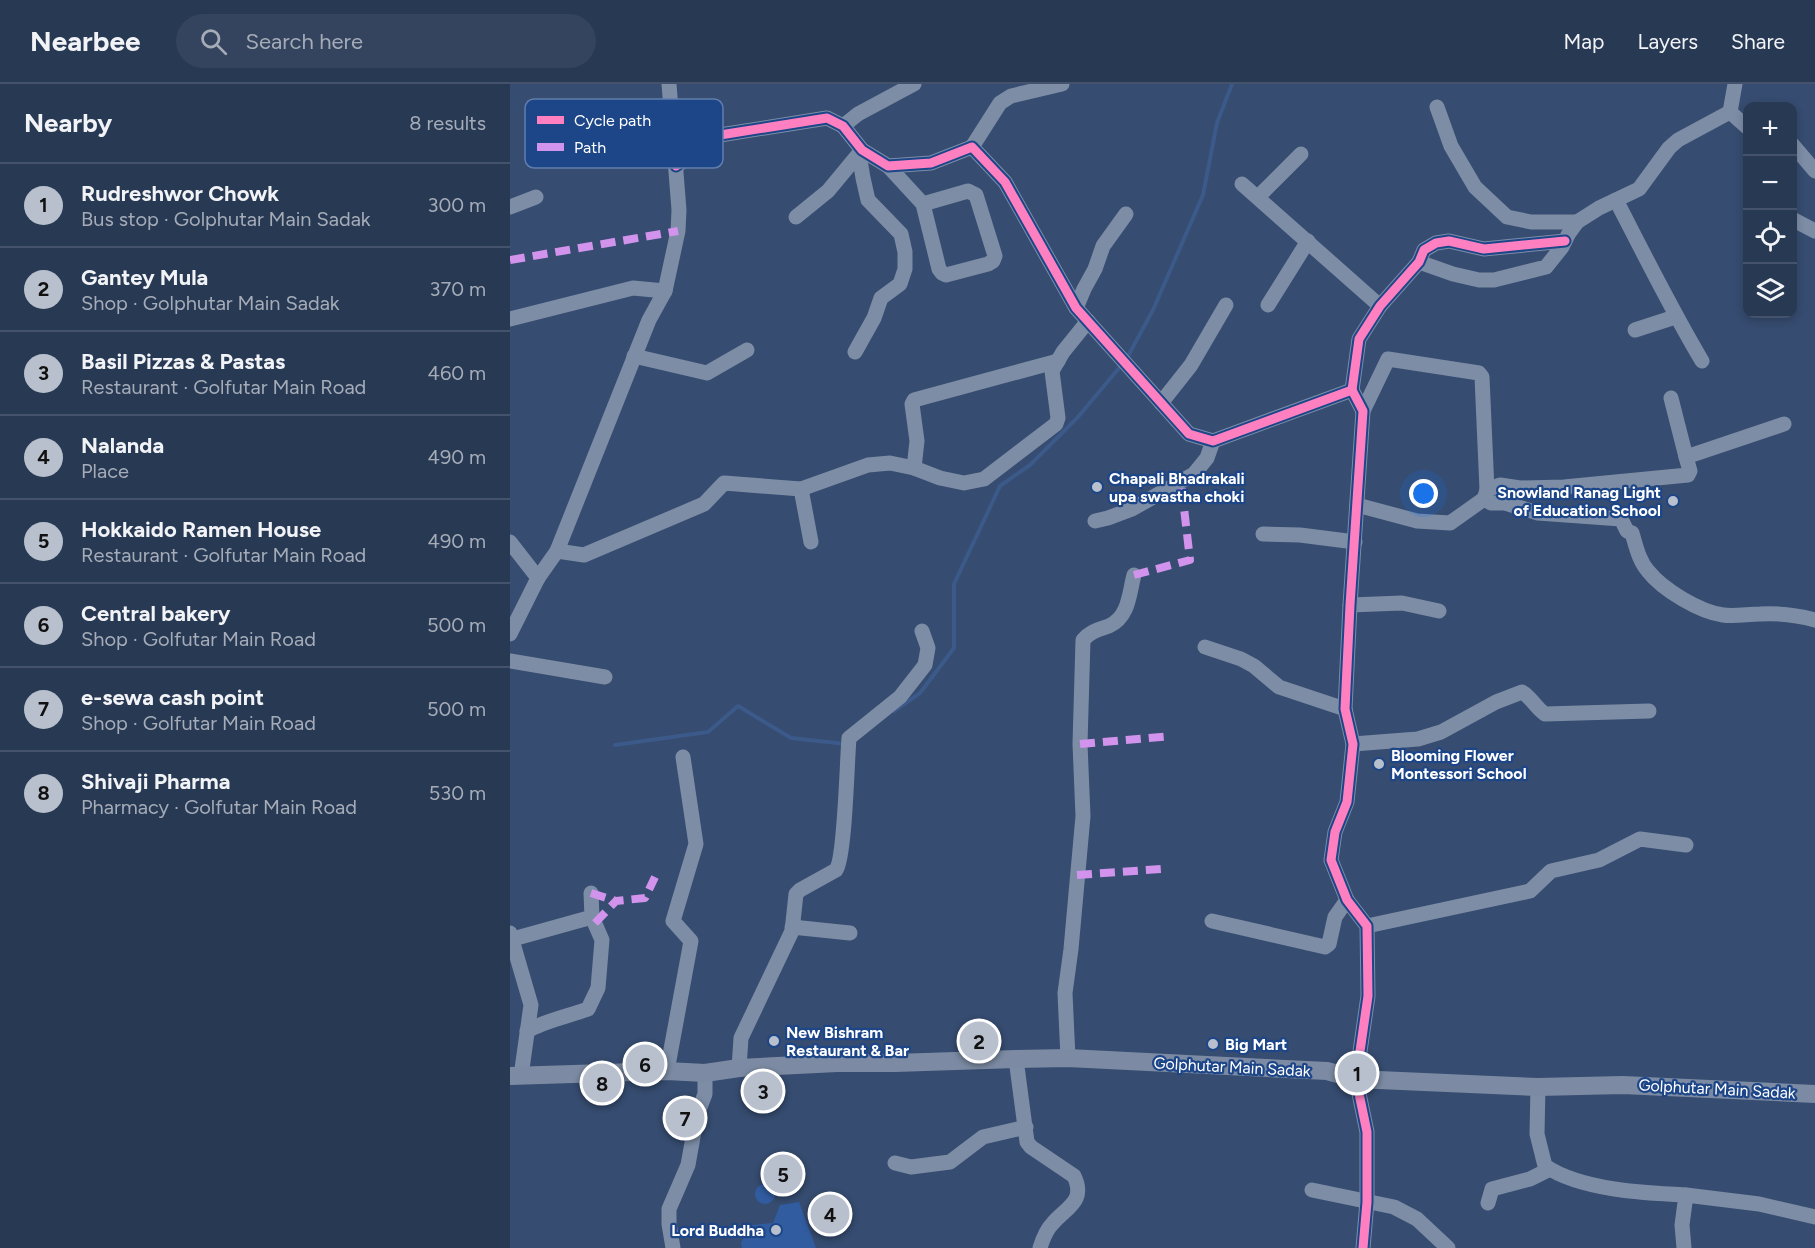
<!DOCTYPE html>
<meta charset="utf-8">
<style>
body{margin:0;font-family:Figtree,sans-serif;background:#34445e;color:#f1f3f6}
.controls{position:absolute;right:18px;top:18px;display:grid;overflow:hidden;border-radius:12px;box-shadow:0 3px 9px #0003}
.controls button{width:54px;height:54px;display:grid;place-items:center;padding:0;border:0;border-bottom:2px solid #44536b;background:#283954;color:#f1f3f6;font:30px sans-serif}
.you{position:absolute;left:914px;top:410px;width:21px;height:21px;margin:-15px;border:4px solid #fff;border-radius:50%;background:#1a73e8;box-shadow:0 0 0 9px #1a73e833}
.badge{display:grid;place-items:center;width:39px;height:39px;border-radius:50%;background:#b9c0cd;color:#111;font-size:20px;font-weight:700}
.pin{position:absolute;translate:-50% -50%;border:3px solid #fff;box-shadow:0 2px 6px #0006}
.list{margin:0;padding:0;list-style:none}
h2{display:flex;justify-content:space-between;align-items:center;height:78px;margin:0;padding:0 24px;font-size:26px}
h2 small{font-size:20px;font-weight:400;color:#a5acb8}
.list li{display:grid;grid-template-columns:39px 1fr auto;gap:18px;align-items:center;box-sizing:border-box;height:84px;padding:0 24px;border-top:2px solid #44536b}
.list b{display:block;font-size:22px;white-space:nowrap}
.list p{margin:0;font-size:20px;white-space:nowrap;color:#a5acb8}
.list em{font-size:20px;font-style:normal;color:#a5acb8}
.icon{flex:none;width:33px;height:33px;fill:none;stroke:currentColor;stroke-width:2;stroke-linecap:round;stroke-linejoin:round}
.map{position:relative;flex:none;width:1305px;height:1164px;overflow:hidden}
header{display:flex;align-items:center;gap:36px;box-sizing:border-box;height:84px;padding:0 30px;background:#283954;border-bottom:2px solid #44536b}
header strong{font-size:28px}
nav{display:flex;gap:33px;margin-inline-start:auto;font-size:21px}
.search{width:420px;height:54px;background:#34445e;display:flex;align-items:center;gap:15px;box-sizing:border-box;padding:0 21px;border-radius:33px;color:#a5acb8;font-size:22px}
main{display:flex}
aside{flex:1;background:#283954}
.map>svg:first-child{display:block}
</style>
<header>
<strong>Nearbee</strong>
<div class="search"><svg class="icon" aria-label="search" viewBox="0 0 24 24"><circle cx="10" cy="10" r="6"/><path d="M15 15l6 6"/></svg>Search here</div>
<nav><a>Map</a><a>Layers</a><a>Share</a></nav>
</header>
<main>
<aside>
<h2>Nearby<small>8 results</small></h2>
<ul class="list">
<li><span class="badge">1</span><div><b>Rudreshwor Chowk</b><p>Bus stop · Golphutar Main Sadak</p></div><em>300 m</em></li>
<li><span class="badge">2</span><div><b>Gantey Mula</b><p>Shop · Golphutar Main Sadak</p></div><em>370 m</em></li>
<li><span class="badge">3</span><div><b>Basil Pizzas &amp; Pastas</b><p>Restaurant · Golfutar Main Road</p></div><em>460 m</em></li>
<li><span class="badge">4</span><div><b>Nalanda</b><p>Place</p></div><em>490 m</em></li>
<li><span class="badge">5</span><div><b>Hokkaido Ramen House</b><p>Restaurant · Golfutar Main Road</p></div><em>490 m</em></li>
<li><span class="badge">6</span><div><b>Central bakery</b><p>Shop · Golfutar Main Road</p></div><em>500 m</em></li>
<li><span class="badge">7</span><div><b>e-sewa cash point</b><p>Shop · Golfutar Main Road</p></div><em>500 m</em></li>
<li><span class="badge">8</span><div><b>Shivaji Pharma</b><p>Pharmacy · Golfutar Main Road</p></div><em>530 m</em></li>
</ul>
</aside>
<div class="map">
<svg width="1305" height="1164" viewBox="0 0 1305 1164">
<rect width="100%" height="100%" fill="#364c70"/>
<!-- green -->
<g fill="#315ca0">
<circle cx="255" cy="1110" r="10"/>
<polygon points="289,1118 306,1164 232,1164 231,1158 242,1141 263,1139 270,1121"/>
</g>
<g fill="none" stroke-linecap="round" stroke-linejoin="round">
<!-- stream -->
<g stroke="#3b5989" stroke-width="4">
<polyline points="618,272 643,226 693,111 707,39 722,0"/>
<polyline points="384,627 410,609 444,564 444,500 490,402 520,381 568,333 609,284"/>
<polyline points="105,661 198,648 228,622 281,654 336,660"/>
</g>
<!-- minor -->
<g stroke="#7d8da6" stroke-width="15">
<polyline points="927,23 941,62 965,103 997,133 1021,138 1067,138"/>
<polyline points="1220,28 1238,44"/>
<polyline points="333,42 348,30 404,0"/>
<polyline points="1282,60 1305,87"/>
<polyline points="462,63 490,19 501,12 552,0"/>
<polyline points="166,82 210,51 317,34 333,42 352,66 378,82 421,79 462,63 495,98 566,224 679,350 703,357 842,306 849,255 870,222 909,178 914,166 926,159 939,157 974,165 1055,157"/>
<polyline points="378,82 413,120 429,185 432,189 436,191 478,180 483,177 485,172 466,111 458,107 413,120"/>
<polyline points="732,100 870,222"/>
<polyline points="748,113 791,70"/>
<path d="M1106 116C1134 170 1161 225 1192 277"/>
<polyline points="0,123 26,113"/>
<polyline points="286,133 318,107 352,66"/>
<polyline points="1282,135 1305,147"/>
<polyline points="909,178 943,190 969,196 984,196 1036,183 1052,163 1059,149 1067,138 1089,124 1129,105 1159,64 1168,56 1220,28 1225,0"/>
<polyline points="758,221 798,157"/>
<polyline points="566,224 574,205 585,185 593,162 616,130"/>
<polyline points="0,235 123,204 155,207"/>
<polyline points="1125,246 1165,233"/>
<polyline points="345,268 364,234 371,214 390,200 395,185 395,168 391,150 358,116 353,94 349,70"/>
<polyline points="124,272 197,289 237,266"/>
<polyline points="842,306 853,327 840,521 835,625 843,660 837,718 825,748 821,776 837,816 857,842 858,912 846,995 857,1048 857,1118 853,1164"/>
<polyline points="1161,314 1176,373 1274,340"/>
<polyline points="651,319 681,281 716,221"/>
<polyline points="853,327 878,275 969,289 972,293 977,406 974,415"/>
<polyline points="404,384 407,357 402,320 404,316 548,277"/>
<polyline points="291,405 301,458"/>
<polyline points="977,406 990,401 1010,404 1054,403 1178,391 1180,387 1176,373"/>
<path d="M847 421 907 437 940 439 974 415 981 419H995L1028 429 1111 435 1117 447 1122 449C1126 462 1129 477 1138 487 1153 506 1190 528 1213 531 1224 533 1238 530 1250 530 1268 529 1287 531 1305 536"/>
<polyline points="585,437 598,434 622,425 684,390 697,374 703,357"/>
<polyline points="753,450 790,451 845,458"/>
<polyline points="0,458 28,494"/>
<polyline points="47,467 74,471 194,420 214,399 291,405 358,381 380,379 404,384 430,394 454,399 474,395 546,340 548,334 542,287 553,268 578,237"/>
<polyline points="840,521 892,519 929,527"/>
<polyline points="0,550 28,494 47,467 139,236 155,207 168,147 169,126 159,0"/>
<polyline points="695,563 731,575 744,582 769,603 835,625"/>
<polyline points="0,577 95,593"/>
<path d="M843 660 908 655 931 648 986 618 1012 608C1021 613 1026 624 1035 630L1139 627"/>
<polyline points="702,837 815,863 819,860 825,833 837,816"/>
<polyline points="857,842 1020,807 1041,787 1089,776 1130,755 1176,761"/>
<polyline points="282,843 340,849"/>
<polyline points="0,849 21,921 11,992"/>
<polyline points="3,855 82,833 81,809"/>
<path d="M17 947C34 937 59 932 78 925L88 904 92 856 82 833"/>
<path d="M558 974 555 909 561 865 573 732 570 660 573 556C581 547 588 546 599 542 619 533 619 510 624 491"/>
<path d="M506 975 517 1058 521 1063 564 1092C576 1117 557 1123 543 1139 536 1146 533 1154 530 1164"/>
<path d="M229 984 231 954 282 847 286 810 290 806 326 786C335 774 337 676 339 654L390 613 415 581 418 564 412 547"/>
<polyline points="157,987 181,857 163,837 186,760 173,673"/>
<path d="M1028 1003 1027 1050 1035 1082C1071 1106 1133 1109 1176 1111L1172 1141 1174 1164"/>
<polyline points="385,1079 401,1083 440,1078 473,1053 516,1043"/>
<polyline points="802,1106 884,1123 907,1135 938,1164"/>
<polyline points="1176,1111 1249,1120 1305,1133"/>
<polyline points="978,1119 982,1105 1020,1095 1040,1085"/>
<polyline points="163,1164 159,1140 159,1125 178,1081 187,1031 195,1010 195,989"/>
</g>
<!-- major -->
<polyline stroke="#7c8ba3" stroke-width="18" points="0,992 157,987 195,989 229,984 327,979 385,979 506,975 558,974 817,987 846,995 1028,1003 1113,1001 1305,1010"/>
<!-- quiet -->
<g stroke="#d193ec" stroke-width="8" stroke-dasharray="15 8" stroke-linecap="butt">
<polyline points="0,176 168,147"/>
<polyline points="624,491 680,476 671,398"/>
<polyline points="570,660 661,652"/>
<polyline points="567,791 651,785"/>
<polyline points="81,809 106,817"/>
<polyline points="85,839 106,817 135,814 145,793"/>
</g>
<defs>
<g id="cycleway">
<polyline points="166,82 210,51 317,34 333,42 352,66 378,82 421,79 462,63 495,98 566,224 679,350 703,357 842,306 849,255 870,222 909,178 914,166 926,159 939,157 974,165 1055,157"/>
<polyline points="842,306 853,327 840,521 835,625 843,660 837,718 825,748 821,776 837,816 857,842 858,912 846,995 857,1048 857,1118 853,1164"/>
</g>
</defs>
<!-- cycleway casing -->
<use href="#cycleway" stroke="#1d4689" stroke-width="13"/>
<!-- cycleway -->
<use href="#cycleway" stroke="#ff80c0" stroke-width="9"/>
</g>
<!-- markers -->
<g fill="#b9c0cd" stroke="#1d4689" stroke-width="2">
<circle cx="587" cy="403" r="6"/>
<circle cx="1163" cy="417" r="6"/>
<circle cx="869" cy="680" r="6"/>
<circle cx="264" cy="957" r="6"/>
<circle cx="703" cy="960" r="6"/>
<circle cx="266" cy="1146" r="6"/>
</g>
<g text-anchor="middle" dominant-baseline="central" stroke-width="4.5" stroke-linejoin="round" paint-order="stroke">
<!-- poi labels -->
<g font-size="16" font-weight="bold" fill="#fff" stroke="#1d4689" text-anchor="start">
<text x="599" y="394">Chapali Bhadrakali<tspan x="599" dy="18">upa swastha choki</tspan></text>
<text x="1151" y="408" text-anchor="end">Snowland Ranag Light<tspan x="1151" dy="18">of Education School</tspan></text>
<text x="881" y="671">Blooming Flower<tspan x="881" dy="18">Montessori School</tspan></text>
<text x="276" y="948">New Bishram<tspan x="276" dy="18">Restaurant &amp; Bar</tspan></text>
<text x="715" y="960">Big Mart</text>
<text x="254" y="1146" text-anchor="end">Lord Buddha</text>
</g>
<!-- street labels -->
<g font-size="16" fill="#fff" stroke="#1d4689">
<text transform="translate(722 983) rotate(3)">Golphutar Main Sadak</text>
<text transform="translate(1207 1005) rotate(3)">Golphutar Main Sadak</text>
</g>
</g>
<!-- legend -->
<rect x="15" y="15" width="198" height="69" rx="9" fill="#1d4689" stroke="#617eac" stroke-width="1.5"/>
<rect x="27" y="32" width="27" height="8" fill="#ff80c0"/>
<rect x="27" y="59" width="27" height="8" fill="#d193ec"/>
<g font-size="16" fill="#fff">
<text x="64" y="42">Cycle path</text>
<text x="64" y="69">Path</text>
</g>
</svg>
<div class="controls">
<button>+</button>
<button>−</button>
<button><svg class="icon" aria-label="locate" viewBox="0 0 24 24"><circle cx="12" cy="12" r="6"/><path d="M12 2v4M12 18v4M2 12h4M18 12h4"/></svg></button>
<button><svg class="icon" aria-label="layers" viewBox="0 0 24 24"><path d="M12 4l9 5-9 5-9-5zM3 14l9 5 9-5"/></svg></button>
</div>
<div class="you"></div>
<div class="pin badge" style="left:847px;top:989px">1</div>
<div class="pin badge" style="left:469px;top:957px">2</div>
<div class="pin badge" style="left:253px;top:1007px">3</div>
<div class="pin badge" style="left:320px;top:1130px">4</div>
<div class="pin badge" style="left:273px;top:1090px">5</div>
<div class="pin badge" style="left:135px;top:980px">6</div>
<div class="pin badge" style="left:175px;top:1034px">7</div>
<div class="pin badge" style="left:92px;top:999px">8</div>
</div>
</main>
